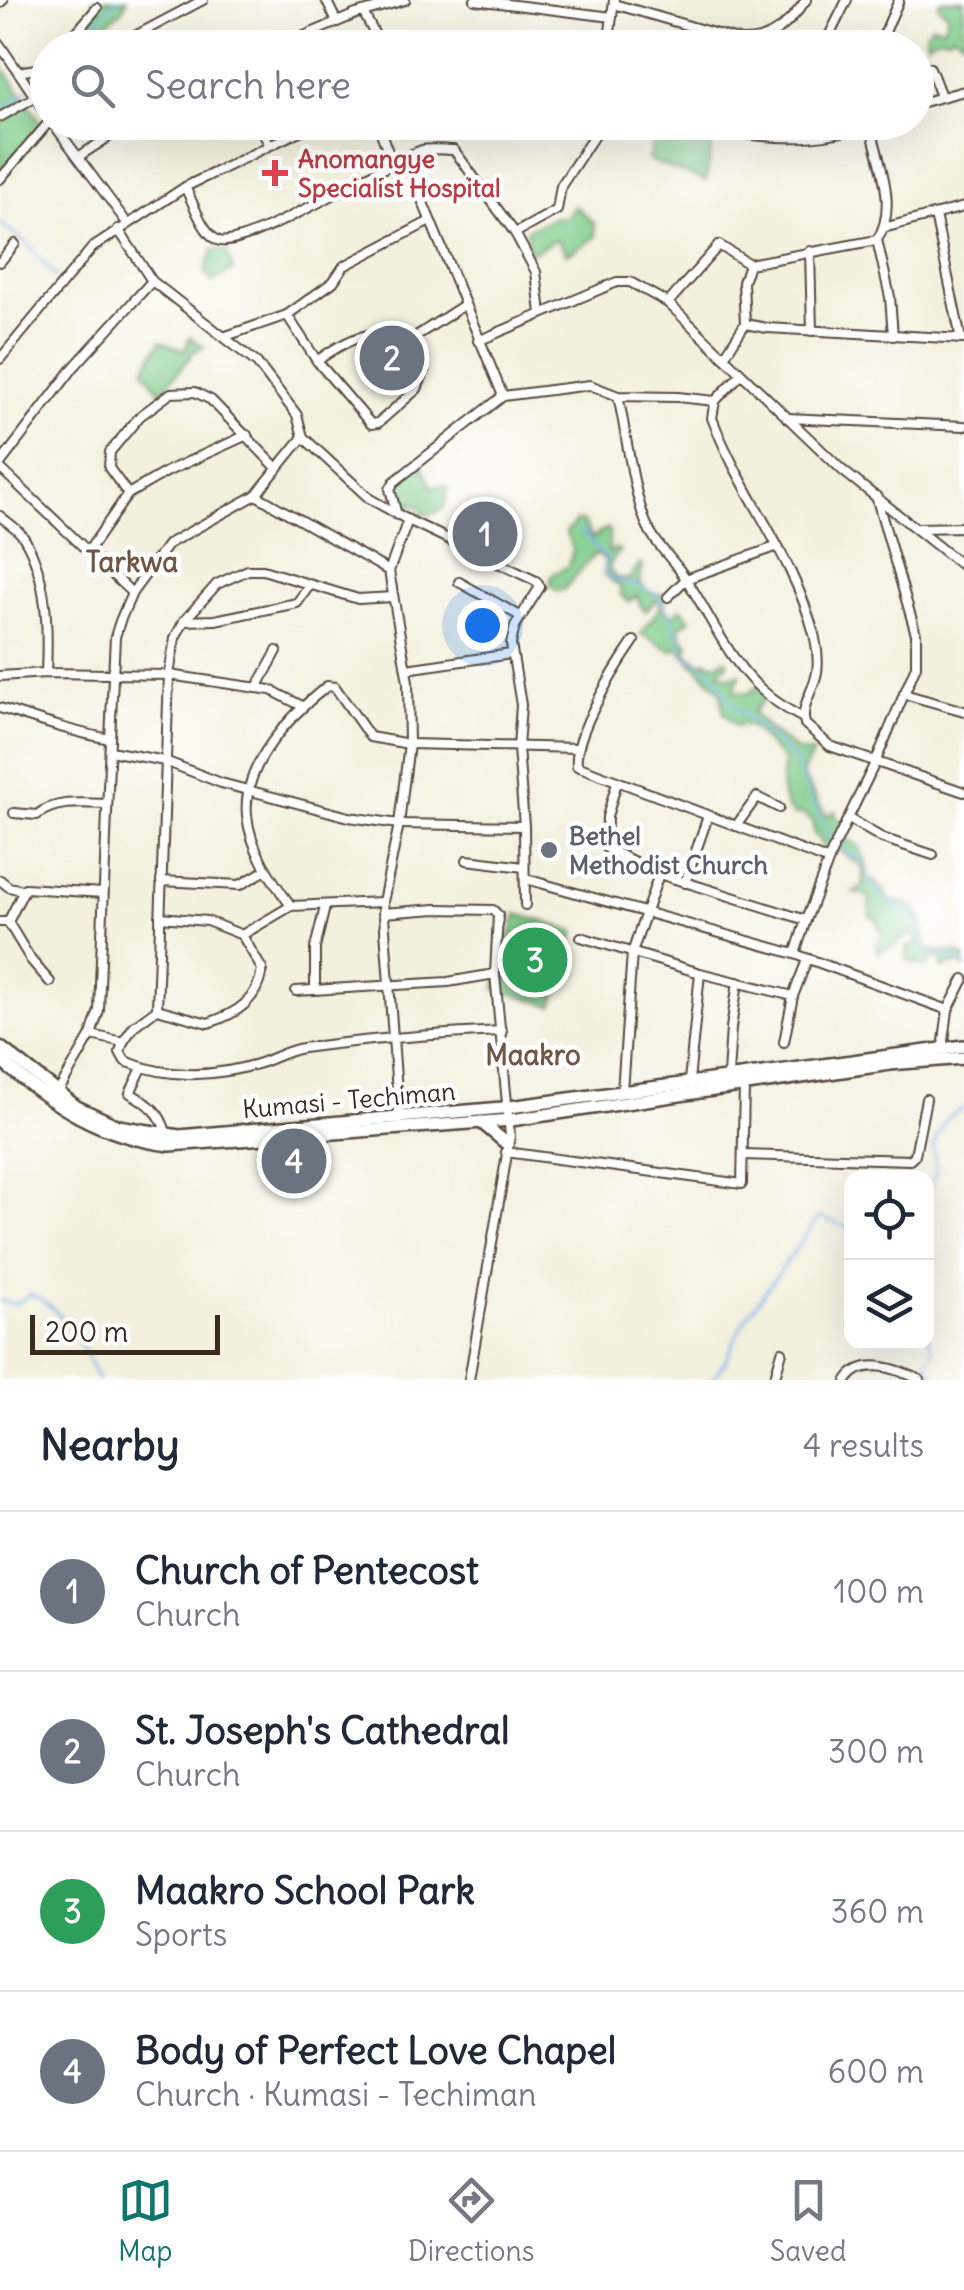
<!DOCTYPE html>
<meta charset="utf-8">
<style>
body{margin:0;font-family:Delius,sans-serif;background:#f2f2f3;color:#1f2937}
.controls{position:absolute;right:30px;bottom:30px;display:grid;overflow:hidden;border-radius:20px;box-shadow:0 10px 40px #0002}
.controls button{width:90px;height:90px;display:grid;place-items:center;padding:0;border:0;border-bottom:2px solid #e0e1e3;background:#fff;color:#1f2937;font:50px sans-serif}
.scale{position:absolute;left:30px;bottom:25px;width:190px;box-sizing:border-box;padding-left:10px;border:5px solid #3b2a1e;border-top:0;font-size:28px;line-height:35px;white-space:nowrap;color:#3b2a1e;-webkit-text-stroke:8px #fff;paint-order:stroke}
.you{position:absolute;left:482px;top:625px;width:35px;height:35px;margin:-25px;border:8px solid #fff;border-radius:50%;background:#1a73e8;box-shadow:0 0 0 15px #1a73e833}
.badge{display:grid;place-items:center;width:65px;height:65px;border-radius:50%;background:#0f766e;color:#fff;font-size:32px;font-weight:700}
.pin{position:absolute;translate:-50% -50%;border:5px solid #fff;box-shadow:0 2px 10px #0006}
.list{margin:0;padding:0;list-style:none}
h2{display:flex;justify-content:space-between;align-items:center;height:130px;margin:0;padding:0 40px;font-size:42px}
h2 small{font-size:32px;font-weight:400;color:#747a83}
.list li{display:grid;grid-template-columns:65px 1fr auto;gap:30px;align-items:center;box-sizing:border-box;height:160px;padding:0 40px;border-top:2px solid #e0e1e3}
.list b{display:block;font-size:38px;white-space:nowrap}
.list p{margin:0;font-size:32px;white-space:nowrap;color:#747a83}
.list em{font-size:32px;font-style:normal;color:#747a83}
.icon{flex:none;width:55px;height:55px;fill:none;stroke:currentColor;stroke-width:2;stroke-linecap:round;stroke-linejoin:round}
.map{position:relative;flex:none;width:964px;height:1380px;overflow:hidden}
.search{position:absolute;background:#fff;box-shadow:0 10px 40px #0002;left:30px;right:30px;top:30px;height:110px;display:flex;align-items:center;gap:25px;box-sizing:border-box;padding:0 35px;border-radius:55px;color:#747a83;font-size:38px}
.sheet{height:770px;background:#fff}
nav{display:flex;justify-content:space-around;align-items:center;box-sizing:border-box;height:140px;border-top:2px solid #e0e1e3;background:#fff;font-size:28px;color:#747a83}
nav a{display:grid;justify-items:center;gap:5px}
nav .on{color:#0f766e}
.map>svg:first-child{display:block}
</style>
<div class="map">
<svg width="964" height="1380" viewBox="0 0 964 1380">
<rect width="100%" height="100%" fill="#fff"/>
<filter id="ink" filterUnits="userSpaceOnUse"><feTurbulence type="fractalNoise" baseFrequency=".01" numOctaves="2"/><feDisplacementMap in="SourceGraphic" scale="20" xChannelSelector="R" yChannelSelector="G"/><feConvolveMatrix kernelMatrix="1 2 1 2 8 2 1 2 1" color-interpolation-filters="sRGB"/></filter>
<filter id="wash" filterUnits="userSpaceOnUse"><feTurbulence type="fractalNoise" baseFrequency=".0048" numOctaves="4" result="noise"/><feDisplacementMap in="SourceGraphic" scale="40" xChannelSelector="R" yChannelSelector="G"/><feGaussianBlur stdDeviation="2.25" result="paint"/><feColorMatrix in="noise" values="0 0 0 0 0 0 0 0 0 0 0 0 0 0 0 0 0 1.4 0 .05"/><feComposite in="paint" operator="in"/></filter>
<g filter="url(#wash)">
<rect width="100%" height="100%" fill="#f3f0dd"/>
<!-- green -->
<g fill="#7fcc8a" stroke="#5d7b54" stroke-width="2.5">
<polygon points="93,0 127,0 122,10 80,47 66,48 99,8"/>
<polygon points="941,0 964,0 964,41 953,34 948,38 939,37 927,43 925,33 931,25 944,27 948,14 938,5"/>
<polygon points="0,63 44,127 1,173 0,172"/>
<polygon points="659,123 713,138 706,181 648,160"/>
<polygon points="575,206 594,223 596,237 567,254 557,239 533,252 528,251 526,230 555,217 565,218"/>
<polygon points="213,250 226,251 233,270 212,282 205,271"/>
<polygon points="190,337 204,347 191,353 191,357 160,392 144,369 161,341 184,351"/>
<polygon points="421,463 432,487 444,485 449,488 444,508 430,515 424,514 424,510 412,503 409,509 423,516 420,522 399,511 393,490 401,477"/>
<path d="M576 521 584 522 591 539 607 528 609 531V553L616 548 620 551 608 567 616 578 628 580 640 564 643 568 639 583 652 594H665L664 610 674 615 681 608 690 619 679 628 684 641 689 643 686 652 702 664 705 661 716 664 726 659 728 663 719 673 729 677 740 674 734 691 748 694 756 687 767 696 753 712 766 727 798 752 813 753 802 774 824 813 829 815 835 811 837 820 844 825 829 849 823 850 821 840 814 834 813 822 803 814 794 815C779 804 780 778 784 762L753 728 744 724 736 726 723 712 721 692 677 647 673 651 641 634 661 606 657 599 646 611 640 605 637 595 629 602 621 595V588L604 574 605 560 596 553 563 590 557 591 550 585 552 575 568 566 573 551 566 532Z"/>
<path d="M844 840C866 842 864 861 869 878L884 890 889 901C927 904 919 916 926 949 939 954 952 949 964 956V968L958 963 942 968V958L935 957 924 967 907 960V946L916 945V935H908L894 946 878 952 876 946 883 933 879 929 878 921 870 916 869 896 853 893 863 885V867L838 850Z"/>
<polygon points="517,914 575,931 553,1006 495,989"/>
</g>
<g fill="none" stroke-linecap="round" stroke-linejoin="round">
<!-- stream -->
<g stroke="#7fb1eb" stroke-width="2.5">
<polyline points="73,48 116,0"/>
<polyline points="32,86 48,74"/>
<polyline points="0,112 26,91"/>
<polyline points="0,223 26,243 56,277"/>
<path d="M580 530 607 559 604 571 617 582 638 585 654 593 671 615 685 655 712 671 730 702 793 758 831 839 846 854 863 859C874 903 886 897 918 921L923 947 928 954 948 955 964 965"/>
<polyline points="926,1201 936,1171 933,1145 947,1118 964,1108"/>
<path d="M0 1301 15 1304 31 1294C65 1310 84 1346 98 1380"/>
<polyline points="926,1332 933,1349 927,1365 938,1380"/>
<polyline points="712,1380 726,1360 743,1322 819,1217 852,1229"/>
</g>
</g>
</g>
<g filter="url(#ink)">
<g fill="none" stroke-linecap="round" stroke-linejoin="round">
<defs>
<g id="minor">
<polyline points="326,0 337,22"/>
<polyline points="475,0 612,17"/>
<polyline points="0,3 3,0"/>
<path d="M614 4 741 41C771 42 789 24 806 0"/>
<polyline points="363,12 382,48"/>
<polyline points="0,45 48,116"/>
<polyline points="63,48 97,8"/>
<polyline points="112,48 203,0"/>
<polyline points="276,48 356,14 405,0"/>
<polyline points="608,48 614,0"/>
<polyline points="823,48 847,0"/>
<polyline points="878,48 899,0"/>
<polyline points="916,63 930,68 941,96"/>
<polyline points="18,72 36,69 48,62"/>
<polyline points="916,104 964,91"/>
<polyline points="0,117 35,97"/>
<polyline points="52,122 127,223"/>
<polyline points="257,122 269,144"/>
<polyline points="377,122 393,165"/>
<path d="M680 122C742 136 812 148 873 122"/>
<path d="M870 124C878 160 899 207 877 240L890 297 893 336"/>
<polyline points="785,137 790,122"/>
<polyline points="78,157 132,122"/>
<polyline points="405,159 503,396"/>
<polyline points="0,179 49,122"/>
<path d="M185 187C193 202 202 231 217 240 239 254 388 161 422 150 431 148 444 150 454 150L515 233 536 272 541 313"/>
<polyline points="935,215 961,339"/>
<polyline points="887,227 964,207"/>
<polyline points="118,229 152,281 257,363 297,415 303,437 370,499 408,520 389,571 408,682 409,744 399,824 383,902 399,1119"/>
<polyline points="515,233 557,210 561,186 603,122"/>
<polyline points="810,251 812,331"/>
<polyline points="0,262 15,244"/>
<polyline points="668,303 719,245 749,264"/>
<polyline points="287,315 333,282 344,266 430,221"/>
<polyline points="745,324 767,328 964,339"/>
<path d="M226 336 287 315 317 361 371 424 378 423 417 389 424 372 413 338C375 326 348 338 317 361"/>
<polyline points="413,338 464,305"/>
<polyline points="478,341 617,282 630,282 668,303 842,470 964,567"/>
<polyline points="724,357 745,324 743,282 749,264 877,240"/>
<polyline points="0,359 92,248 185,187 318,122"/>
<path d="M741 374 715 401 712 418C740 492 794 557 814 634 817 647 819 659 817 672 814 691 800 705 805 724L830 746 964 792"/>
<path d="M618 396C626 431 633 492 646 523 655 545 674 560 686 579 723 636 737 685 803 718"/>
<polyline points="787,418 964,426"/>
<polyline points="0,464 74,367 152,281"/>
<polyline points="0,468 132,593"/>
<polyline points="128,494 109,468 110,452 140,416 171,393 195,392 211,400 277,468"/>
<polyline points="256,495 389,571"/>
<polyline points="397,515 390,489 394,482 503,396 590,385 618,396 678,397 715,401"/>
<path d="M0 516C8 523 19 529 24 538 48 578 48 628 46 673"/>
<polyline points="408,520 536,581 540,587 515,626 511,644 521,705 518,748 524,826 525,905"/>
<polyline points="919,528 964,527"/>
<polyline points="89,550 128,494 168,471 247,435"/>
<polyline points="459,582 520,616"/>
<polyline points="668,597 686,579 778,546"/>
<polyline points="184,621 215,620 297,603 309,586"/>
<path d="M634 641C616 667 573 735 577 766L827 860"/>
<polyline points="406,669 511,654"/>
<polyline points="0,676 46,673 169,675 271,690 302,706"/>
<polyline points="257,688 277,651"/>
<polyline points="904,694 964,711"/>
<path d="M0 708C37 720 72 732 110 739"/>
<polyline points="110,751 165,761 221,783 349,817 399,824 524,826"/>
<polyline points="617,782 607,817 606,848 659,874"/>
<path d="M14 813 37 815C55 800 84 803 107 804"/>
<polyline points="849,819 882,838 933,855"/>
<polyline points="736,826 757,797 779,808"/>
<polyline points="836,843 875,763 916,666 916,634 876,496"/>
<polyline points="467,860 524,867"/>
<polyline points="526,879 795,954 948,1010"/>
<polyline points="0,880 9,887 22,890"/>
<polyline points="161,881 240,885 266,870"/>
<polyline points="685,883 708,816"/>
<path d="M291 906C272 880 250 849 247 815 242 764 291 715 327 686L335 687 370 737 409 744 578 748"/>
<polyline points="160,917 207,921 242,935 291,906 383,902"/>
<polyline points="806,920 833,849"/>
<polyline points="0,922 8,922 31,960 50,982"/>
<polyline points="8,922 25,888 103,893"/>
<polyline points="581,937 700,973 793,996"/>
<polyline points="315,990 315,948 325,907"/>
<polyline points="296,991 448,982 495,974 498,915 493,910 436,909 383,913"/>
<path d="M157 1009 208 1023C236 1014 258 1001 262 969L242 935"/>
<polyline points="91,1035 123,1042 134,1026 157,1009 169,675 175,638 184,621 217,584 248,570 263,570 358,599 393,597"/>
<path d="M123 1042 120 1052 125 1061C169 1079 216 1077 260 1063 275 1058 288 1050 303 1048 369 1039 436 1034 502 1031"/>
<polyline points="784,1042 793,996 807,960"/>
<polyline points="943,1049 948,1010 964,979"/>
<path d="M142 1068 130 1093C149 1104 161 1112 166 1133"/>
<polyline points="728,1075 731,1028 738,982"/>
<polyline points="689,1081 700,973"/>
<polyline points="622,1091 632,953 659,874 806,920 795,954"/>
<polyline points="57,1094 91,1035 99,1010 110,739 115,637 120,621 132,593 168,544 256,495 303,437"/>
<polyline points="506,1152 742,1184 744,1087"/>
<polyline points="743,1155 910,1160 915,1155 926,1099"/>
<polyline points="469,1380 510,1136 495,974"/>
<polyline points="774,1380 782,1352"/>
<path d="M847 1380C863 1356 898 1369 920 1380"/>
</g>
<g id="highway">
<polyline points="0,1047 77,1107 118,1126 179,1136 502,1108 964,1046"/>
<path d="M0 1060C52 1105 101 1137 170 1145L511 1120 890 1064 964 1058"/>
<polyline points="481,1122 506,1143"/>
</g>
</defs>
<!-- minor casing -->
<use href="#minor" stroke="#57483b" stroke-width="12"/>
<!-- highway casing -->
<use href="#highway" stroke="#57483b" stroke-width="16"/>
<!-- minor -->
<use href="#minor" stroke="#fff" stroke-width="8"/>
<!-- highway -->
<use href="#highway" stroke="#fff" stroke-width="11"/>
</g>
</g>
<!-- markers -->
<path fill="#e0444e" stroke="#fff" stroke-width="4" d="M270 158h10v10h10v10h-10v10h-10v-10h-10v-10h10z"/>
<circle fill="#6b7280" stroke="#fff" stroke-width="4" cx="549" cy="850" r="10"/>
<g text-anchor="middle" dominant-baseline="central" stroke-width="9" stroke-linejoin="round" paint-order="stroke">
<!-- health labels -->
<g font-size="25" font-weight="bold" fill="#be3a42" stroke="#fff" text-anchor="start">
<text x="298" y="159">Anomangye<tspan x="298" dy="29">Specialist Hospital</tspan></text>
</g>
<!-- worship labels -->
<g font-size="25" font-weight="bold" fill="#5b616d" stroke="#fff" text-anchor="start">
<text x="569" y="836">Bethel<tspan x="569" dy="29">Methodist Church</tspan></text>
</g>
<!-- street labels -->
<g font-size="25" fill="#3b2a1e" stroke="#fff">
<text transform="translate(349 1100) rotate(-5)">Kumasi - Techiman</text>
</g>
<!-- neighbourhood labels -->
<g font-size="28" font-weight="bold" fill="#705744" stroke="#fff">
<text x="132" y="562">Tarkwa</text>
<text x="533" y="1055">Maakro</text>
</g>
</g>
</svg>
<div class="controls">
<button><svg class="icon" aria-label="locate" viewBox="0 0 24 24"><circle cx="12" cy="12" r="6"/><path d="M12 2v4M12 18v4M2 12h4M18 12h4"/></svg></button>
<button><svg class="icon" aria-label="layers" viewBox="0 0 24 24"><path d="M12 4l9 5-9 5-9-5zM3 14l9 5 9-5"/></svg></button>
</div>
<div class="scale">200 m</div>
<div class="you"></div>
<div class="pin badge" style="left:485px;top:534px;background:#6b7280">1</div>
<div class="pin badge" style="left:392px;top:358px;background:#6b7280">2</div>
<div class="pin badge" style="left:535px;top:960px;background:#2e9e5b">3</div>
<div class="pin badge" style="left:294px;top:1161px;background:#6b7280">4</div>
<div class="search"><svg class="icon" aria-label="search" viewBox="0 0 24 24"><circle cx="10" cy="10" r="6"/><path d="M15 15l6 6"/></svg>Search here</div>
</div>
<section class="sheet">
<h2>Nearby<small>4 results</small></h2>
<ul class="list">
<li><span class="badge" style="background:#6b7280">1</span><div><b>Church of Pentecost</b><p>Church</p></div><em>100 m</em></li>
<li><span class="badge" style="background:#6b7280">2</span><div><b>St. Joseph's Cathedral</b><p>Church</p></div><em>300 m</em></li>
<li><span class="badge" style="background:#2e9e5b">3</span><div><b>Maakro School Park</b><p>Sports</p></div><em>360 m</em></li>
<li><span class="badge" style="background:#6b7280">4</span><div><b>Body of Perfect Love Chapel</b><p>Church · Kumasi - Techiman</p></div><em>600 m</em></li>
</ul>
</section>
<nav>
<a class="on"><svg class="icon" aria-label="map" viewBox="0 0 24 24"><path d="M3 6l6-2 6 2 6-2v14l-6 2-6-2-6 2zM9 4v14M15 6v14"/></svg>Map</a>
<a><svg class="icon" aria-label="directions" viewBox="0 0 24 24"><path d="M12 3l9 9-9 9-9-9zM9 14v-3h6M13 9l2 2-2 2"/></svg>Directions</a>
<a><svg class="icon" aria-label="saved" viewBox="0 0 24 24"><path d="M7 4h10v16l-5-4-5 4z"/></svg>Saved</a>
</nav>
